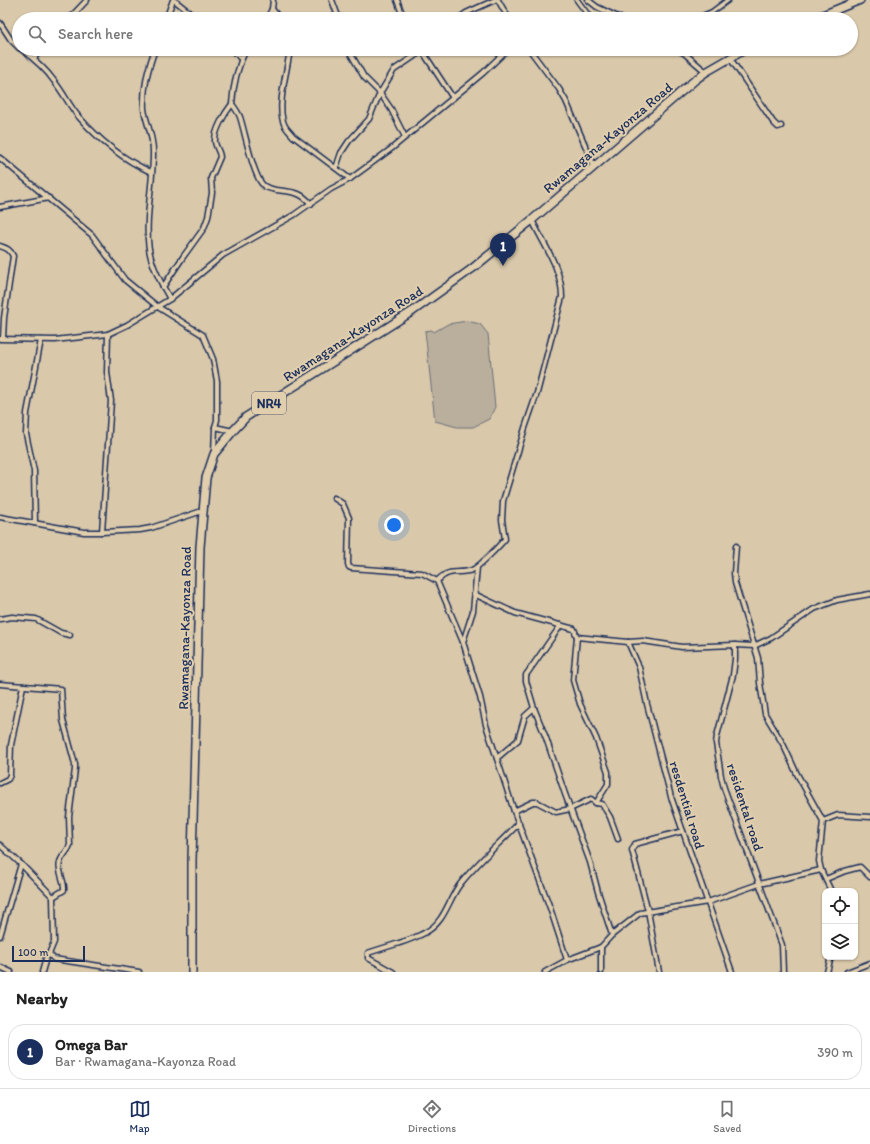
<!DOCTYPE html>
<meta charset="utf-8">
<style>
body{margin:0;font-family:Itim,sans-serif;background:#f2f2f2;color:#222}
.controls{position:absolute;right:12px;bottom:12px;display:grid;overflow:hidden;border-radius:8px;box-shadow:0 1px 3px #0004}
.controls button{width:36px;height:36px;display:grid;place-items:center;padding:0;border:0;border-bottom:1px solid #e0e0e0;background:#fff;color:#222;font:20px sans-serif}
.scale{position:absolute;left:12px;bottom:10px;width:73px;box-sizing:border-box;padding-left:4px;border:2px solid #1b2f5e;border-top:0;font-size:11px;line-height:14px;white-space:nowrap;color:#1b2f5e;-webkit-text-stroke:3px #e1ceac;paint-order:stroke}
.you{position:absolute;left:394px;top:525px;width:14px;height:14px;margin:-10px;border:3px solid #fff;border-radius:50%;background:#1a73e8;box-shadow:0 0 0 6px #1a73e833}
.badge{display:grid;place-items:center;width:26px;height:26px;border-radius:50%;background:#1b2f5e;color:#fff;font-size:13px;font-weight:700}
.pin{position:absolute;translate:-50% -33px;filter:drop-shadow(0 1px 2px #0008)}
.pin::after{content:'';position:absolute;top:21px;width:14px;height:12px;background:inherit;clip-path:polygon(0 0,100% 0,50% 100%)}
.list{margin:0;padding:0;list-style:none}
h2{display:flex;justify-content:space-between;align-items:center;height:52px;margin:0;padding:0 16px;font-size:17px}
h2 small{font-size:13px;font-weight:400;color:#767676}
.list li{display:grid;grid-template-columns:26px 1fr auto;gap:12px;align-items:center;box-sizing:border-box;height:56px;margin:0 8px 8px;padding:0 8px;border:1px solid #e0e0e0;border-radius:16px}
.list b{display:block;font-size:15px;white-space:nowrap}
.list p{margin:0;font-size:13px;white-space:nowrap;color:#767676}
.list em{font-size:13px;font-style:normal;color:#767676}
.icon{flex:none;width:22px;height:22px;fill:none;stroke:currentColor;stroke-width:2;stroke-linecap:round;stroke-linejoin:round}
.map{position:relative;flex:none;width:870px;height:972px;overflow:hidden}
.search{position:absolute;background:#fff;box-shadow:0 1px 3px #0004;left:12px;right:12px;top:12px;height:44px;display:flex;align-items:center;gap:10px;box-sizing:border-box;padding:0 14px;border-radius:22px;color:#767676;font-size:15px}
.sheet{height:116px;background:#fff}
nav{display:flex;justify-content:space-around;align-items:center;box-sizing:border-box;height:56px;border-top:1px solid #e0e0e0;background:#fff;font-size:11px;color:#767676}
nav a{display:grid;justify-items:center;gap:2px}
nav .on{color:#1b2f5e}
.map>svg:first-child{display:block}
</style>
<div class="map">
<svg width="870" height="972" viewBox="0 0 870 972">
<rect width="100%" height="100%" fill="#d9c8a9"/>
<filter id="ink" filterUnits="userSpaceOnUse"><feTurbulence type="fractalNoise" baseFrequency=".025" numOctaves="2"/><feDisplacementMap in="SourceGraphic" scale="8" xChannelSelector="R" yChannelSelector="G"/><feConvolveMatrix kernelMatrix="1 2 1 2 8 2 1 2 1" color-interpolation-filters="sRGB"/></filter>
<g filter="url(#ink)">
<!-- green -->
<polygon fill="#b9af9c" stroke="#6a6f7d" points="467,321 480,324 488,334 495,407 489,419 473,427 457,427 435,421 425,331 432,330 434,332 448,324"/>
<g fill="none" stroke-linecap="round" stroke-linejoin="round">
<defs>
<g id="street">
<polyline points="174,0 198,19"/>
<polyline points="273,0 272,9 280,19"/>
<polyline points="332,0 339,19"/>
<polyline points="397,0 404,19"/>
<polyline points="498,0 509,19"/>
<polyline points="577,0 591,19"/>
<polyline points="588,0 597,7 622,19"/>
<polyline points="69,19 87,0"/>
<polyline points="166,19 173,0"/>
<polyline points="267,19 272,9"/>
<polyline points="458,19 466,13 495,0"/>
<polyline points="695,19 712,12 728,0"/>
<polyline points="0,23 11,40 19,48"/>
<path d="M21 49C33 58 45 68 54 81 63 92 69 105 78 116 98 139 124 160 151 172"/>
<path d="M155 49C148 69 143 87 144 109 146 123 153 135 153 151 154 183 142 227 151 258 155 272 163 287 170 299"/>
<polyline points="232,49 241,59"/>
<path d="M246 49C238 66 233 85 232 104 235 108 238 112 240 117 245 132 253 177 264 186 267 188 272 189 276 190 292 192 300 191 311 204"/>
<path d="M290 49C288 69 276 105 284 124 286 129 290 132 293 136L350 179"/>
<polyline points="348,49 364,77 380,93 391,109 405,137"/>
<polyline points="421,49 453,98"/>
<polyline points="529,49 559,89 566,101 594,166"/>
<polyline points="676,49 684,53 706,72"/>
<polyline points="34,58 42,49"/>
<polyline points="730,58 773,122 778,127 781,126"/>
<polyline points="0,158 92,235 125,280 158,307 203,335 213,359 217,381 217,420 215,427 233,431"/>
<polyline points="336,168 341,153 349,141 369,119 380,93 394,70 425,49"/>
<polyline points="0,207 49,198"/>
<path d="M0 246C6 248 10 249 13 256L4 318 3 338"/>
<path d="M163 287 183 257 204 228 208 217 212 193 211 178 220 157C220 152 216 148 215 142 214 131 225 113 232 104"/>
<polyline points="0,339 55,340 108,334 127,325 170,299 223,255 294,215 331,189 350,179 391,149 483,73 508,49"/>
<polyline points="214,453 215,427"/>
<path d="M334 498 343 504 349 518 348 564 349 567 351 568 422 573 437 581C450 567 459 575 472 570 479 567 500 545 505 539L502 520 503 501 525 428 537 393 562 297C562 269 544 245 532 220"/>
<polyline points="0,517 84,532 102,532 140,530 151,528 202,511"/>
<polyline points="35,523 34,471 26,434 27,413 41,340"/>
<polyline points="102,532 111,401 107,372 108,334"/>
<polyline points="736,546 734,573 735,583 758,658 760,683 765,714 783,744 797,774 823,821 819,861 821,870 831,891"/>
<polyline points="477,567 473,611 463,642 480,697 486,725 514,811 550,908 567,960"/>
<polyline points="437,581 463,642"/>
<polyline points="474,594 515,613 574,629 577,637 628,642 643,641 682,647 735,645 754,646 771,638 814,609 837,600 870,594"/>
<polyline points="0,619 12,617 36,619 61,633 70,635"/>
<polyline points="561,625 526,675 526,681 534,708 546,738 565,794 590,862 598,892 612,935"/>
<polyline points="577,637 573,680 580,704 596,738 608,772 608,784 596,803"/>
<polyline points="628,642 639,667 647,704 671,797 732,972"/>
<polyline points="735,645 735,659 733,675 717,736 716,743 721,776 724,788 782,945 783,972"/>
<path d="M0 684 61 689 63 720 75 764V769L69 817 70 845C68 852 62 855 60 862 57 871 65 880 64 890L53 897"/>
<polyline points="497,758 518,740 525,716 534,708"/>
<polyline points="0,783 8,779 10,775 11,745 23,686"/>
<polyline points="514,811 533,802 537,802 556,812 570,809 591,799 596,803 602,804 610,817 618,839"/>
<polyline points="823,821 838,815 870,817"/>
<polyline points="0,845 21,864 53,897 54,942 49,954 54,959 139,972"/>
<polyline points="826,879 845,871 860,867 870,877"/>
<polyline points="0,936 21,864"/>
<polyline points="0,967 11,972"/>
<polyline points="42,972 46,958 49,954"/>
<path d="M393 972 368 958V953C387 946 409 942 426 932 446 921 448 899 461 883 479 861 500 843 519 823"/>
<polyline points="545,972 567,960 601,947 612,935 640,913 708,902 759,884 821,870"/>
<polyline points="601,972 601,947"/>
<polyline points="659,972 648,911 632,850 635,844 683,831"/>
<polyline points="827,972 831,957"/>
<polyline points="847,972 870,963"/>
</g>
<g id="highway">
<polyline points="813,19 860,0"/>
<polyline points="192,972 192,860 200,547 206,478 214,454 233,431 246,417 413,311 473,268 532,220 695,80 706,72 746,49"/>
</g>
</defs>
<!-- street casing -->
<use href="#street" stroke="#1b2f5e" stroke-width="7"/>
<!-- highway casing -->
<use href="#highway" stroke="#1b2f5e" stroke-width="10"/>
<!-- street -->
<use href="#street" stroke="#e1ceac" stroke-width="4"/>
<!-- highway -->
<use href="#highway" stroke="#e1ceac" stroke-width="7"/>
</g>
</g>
<g text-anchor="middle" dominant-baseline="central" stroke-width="4" stroke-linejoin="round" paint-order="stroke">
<!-- shield labels -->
<rect fill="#e1ceac" stroke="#565f75" stroke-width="1" x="252" y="392" width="34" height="22" rx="3"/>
<g font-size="13" font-weight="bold" fill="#1b2f5e">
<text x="269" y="403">NR4</text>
</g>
<!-- street labels -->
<g font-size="14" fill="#1b2f5e" stroke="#e1ceac">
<text transform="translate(608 138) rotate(-40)">Rwamagana-Kayonza Road</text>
<text transform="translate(353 334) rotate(-33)">Rwamagana-Kayonza Road</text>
<text transform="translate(185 628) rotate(-89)">Rwamagana-Kayonza Road</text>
<text transform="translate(687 805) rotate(73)">resdential road</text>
<text transform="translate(745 807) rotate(72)">residental road</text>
</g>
</g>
</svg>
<div class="controls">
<button><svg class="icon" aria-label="locate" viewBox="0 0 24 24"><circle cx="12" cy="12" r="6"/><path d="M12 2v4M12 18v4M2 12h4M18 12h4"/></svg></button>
<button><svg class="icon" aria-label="layers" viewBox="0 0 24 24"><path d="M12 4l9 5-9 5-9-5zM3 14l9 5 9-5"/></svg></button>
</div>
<div class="scale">100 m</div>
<div class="you"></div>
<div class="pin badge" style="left:503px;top:266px">1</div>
<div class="search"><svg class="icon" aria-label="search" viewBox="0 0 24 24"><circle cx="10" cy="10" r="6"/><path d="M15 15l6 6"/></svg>Search here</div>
</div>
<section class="sheet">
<h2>Nearby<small></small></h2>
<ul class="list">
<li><span class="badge">1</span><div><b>Omega Bar</b><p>Bar · Rwamagana-Kayonza Road</p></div><em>390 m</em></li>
</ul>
</section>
<nav>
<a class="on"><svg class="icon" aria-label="map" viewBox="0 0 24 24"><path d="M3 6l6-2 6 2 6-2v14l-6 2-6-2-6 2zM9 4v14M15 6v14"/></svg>Map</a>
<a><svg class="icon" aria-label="directions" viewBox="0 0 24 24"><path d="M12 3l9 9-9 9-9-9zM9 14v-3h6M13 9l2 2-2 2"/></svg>Directions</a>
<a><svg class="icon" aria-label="saved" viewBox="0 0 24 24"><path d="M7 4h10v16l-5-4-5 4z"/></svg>Saved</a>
</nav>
